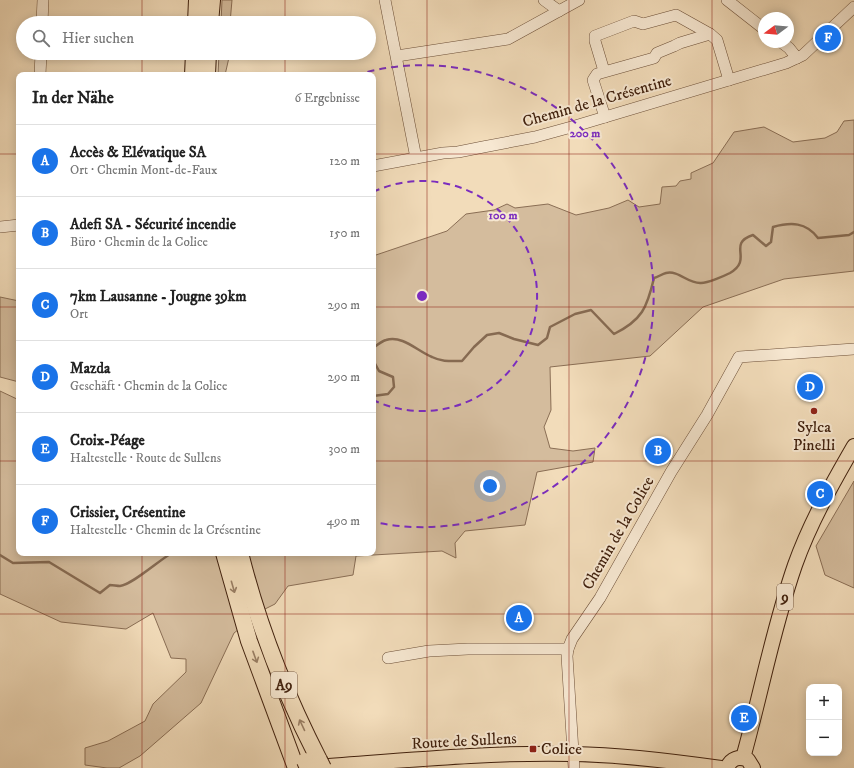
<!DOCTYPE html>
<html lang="de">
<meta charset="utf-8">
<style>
body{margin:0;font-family:"IM FELL DW Pica",serif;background:#f2f2f2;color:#222}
.controls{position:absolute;right:12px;bottom:12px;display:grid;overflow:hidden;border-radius:8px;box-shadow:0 2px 10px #0003}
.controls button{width:36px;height:36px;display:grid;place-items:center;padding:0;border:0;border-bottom:1px solid #e0e0e0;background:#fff;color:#222;font:20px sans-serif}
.compass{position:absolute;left:758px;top:12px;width:36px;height:36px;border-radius:50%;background:#fff;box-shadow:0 2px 10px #0003;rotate:254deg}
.you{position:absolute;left:490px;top:486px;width:14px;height:14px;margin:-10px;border:3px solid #fff;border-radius:50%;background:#1a73e8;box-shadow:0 0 0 6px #1a73e833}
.badge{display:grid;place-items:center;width:26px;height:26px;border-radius:50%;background:#1a73e8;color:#fff;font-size:13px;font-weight:700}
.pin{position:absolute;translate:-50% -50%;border:2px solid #fff;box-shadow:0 1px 4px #0006}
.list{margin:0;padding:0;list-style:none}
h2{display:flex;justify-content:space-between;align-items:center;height:52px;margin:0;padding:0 16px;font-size:17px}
h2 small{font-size:13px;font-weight:400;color:#767676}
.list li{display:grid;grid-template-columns:26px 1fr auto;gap:12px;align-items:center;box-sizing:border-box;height:72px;padding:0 16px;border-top:1px solid #e0e0e0}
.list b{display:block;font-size:15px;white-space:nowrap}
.list p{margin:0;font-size:13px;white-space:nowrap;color:#767676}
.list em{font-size:13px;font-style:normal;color:#767676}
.icon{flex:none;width:22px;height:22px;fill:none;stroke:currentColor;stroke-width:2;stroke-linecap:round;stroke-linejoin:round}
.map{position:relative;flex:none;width:854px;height:768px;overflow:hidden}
.search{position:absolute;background:#fff;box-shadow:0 2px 10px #0003;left:16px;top:16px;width:360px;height:44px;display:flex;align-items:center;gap:10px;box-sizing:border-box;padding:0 14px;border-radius:22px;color:#767676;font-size:15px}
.panel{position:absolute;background:#fff;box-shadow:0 2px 10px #0003;left:16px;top:72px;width:360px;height:484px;border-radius:8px}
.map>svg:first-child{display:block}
</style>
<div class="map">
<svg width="854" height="768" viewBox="0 0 854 768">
<rect width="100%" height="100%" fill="#f2dcba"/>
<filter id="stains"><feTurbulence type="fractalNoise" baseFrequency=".005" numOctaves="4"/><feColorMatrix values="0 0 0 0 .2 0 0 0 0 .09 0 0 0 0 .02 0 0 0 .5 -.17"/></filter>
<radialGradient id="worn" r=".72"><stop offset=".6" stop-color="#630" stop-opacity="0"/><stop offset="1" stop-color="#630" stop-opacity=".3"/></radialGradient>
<!-- green -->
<g fill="#d4bc9d" stroke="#8a6e55">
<polygon points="222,0 232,0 230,23 221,23"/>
<polygon points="219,53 230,53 225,75 218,75"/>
<polygon points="854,120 854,271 784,279 703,307 650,356 550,367 551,410 544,427 550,448 573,451 595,448 593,462 537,472 525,525 465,531 455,543 456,558 442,551 356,556 353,575 288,586 275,604 265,609 234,633 201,703 140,756 119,768 107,768 85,765 85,748 108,741 145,721 153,704 186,672 186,659 171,658 153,613 126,629 61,622 0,594 0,391 19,400 19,553 373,553 373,256 447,231 466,214 494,210 507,204 515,208 548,204 576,215 609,208 628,200 639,207 660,204 662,187 676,186 680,181 691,179 691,173 713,163 734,132 764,127 793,142 825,138 837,132 844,121"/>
<polygon points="0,297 19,301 19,382 0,377"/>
<polygon points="854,481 854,588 825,575 816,546"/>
</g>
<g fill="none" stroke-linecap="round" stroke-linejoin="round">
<!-- stream -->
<g stroke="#866a51" stroke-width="2.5">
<path d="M373 348C377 345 382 341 386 340 403 335 417 351 432 357 442 362 451 361 462 361L474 347 487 335 499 333 514 339 538 345 547 338 550 327 575 314 591 310 614 334C642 320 647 308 654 278 658 277 662 274 666 273 679 270 688 284 701 283 708 283 724 276 730 273 754 259 726 244 753 235L766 246 771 242 773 227C791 222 806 222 818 238L849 235 854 232"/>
<polyline points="373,360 379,371 393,377 394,387 388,394 373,396"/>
<path d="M0 555 13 563 49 562 100 593 110 585C113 585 117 586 120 586 132 585 159 560 172 553"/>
</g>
<defs>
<g id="minor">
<polyline points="385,0 416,158"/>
<polyline points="544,0 559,11"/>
<polyline points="727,0 764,29"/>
<polyline points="42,23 43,0"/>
<polyline points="781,42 789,48 797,58"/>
<polyline points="397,56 508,39 579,0"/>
<polyline points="604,71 595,41 595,36 634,21 643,24 676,15 710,34 717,40 729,80"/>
<polyline points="40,75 41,53"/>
<polyline points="605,117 593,80 597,74 654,58 657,53 674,46 680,43 710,34"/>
<polyline points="373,166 443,153 458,152 483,147 535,137 575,126 786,63 803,55 854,7"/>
<polyline points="0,227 19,225"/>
<polyline points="388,658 429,651 468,649 568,649"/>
<polyline points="574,768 567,656 568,649 572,639 600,598 671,472 707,415 739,357 854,349"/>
</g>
<g id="major">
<path d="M743 758C761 694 773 628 795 565 810 523 832 484 854 446"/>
<path d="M312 767C399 761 486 752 573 754 622 755 672 761 721 768"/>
<path d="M727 768C731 758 739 756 748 760L753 768"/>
</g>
<g id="highway">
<polyline points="196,23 197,0"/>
<polyline points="210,23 212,0"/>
<polyline points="193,75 194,53"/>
<polyline points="207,75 208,53"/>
<polyline points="224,553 249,641 296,768"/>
<path d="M240 553C258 625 285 694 319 760"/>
</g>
</defs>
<!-- minor casing -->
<use href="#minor" stroke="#6c4f38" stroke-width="12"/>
<!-- major casing -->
<use href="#major" stroke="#40200d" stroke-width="16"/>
<!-- highway casing -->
<use href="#highway" stroke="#40200d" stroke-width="18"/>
<!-- minor -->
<use href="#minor" stroke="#f7e8d2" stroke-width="11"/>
<!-- major -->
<use href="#major" stroke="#f2dcba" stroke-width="14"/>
<!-- highway -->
<use href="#highway" stroke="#f2dcba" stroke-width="16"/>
<defs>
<g id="highway-bridge">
<polyline points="319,760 323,768"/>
<polyline points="305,761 308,768"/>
</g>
</defs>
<!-- highway-bridge casing -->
<use href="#highway-bridge" stroke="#40200d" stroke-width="18" stroke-linecap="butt"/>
<!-- highway-bridge -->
<use href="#highway-bridge" stroke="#f2dcba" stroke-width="16"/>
</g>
<!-- one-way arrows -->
<defs><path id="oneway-shaft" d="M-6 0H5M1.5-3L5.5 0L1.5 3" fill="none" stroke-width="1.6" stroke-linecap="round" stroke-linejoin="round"/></defs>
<g stroke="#997e64">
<use href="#oneway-shaft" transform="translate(233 587) rotate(74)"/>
<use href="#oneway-shaft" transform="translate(255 657) rotate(70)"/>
<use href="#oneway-shaft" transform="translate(302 725) rotate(-115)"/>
</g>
<!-- grid -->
<path fill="none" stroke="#8f2418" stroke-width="1" stroke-opacity="0.55" d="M142 0V23M285 0V23M427 0V768M569 0V768M712 0V768M142 53V75M285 53V75M0 154H19M373 154H854M0 307H19M373 307H854M0 461H19M373 461H854M142 553V768M285 553V768M0 614H854"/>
<!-- distance rings -->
<g fill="none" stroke="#7b2cbf" stroke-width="2" stroke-dasharray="7 5">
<path d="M373 192A115 115 0 1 1 373 400"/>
<path d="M356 75A231 231 0 1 1 374 522"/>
</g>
<!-- markers -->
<g fill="#8f2418" stroke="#f7e8d2" stroke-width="1.5">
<circle cx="814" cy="411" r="4"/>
<rect x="529" y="745" width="8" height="8" rx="2"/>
</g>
<g text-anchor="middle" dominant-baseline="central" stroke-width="4" stroke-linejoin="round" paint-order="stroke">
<!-- shield labels -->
<g fill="#f7e8d2" stroke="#775c48" stroke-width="1">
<rect x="777" y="584" width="16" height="26" rx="3"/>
<rect x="271" y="672" width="26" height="26" rx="3"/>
</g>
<g font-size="15" font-weight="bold" fill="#40200d">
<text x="785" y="597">9</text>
<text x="284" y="685">A9</text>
</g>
<!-- street labels -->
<g font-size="16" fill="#40200d" stroke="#f7e8d2">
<text transform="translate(597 101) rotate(-16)">Chemin de la Crésentine</text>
<text transform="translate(618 533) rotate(-60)">Chemin de la Colice</text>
<text transform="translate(464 741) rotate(-3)">Route de Sullens</text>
</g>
<!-- poi labels -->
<g font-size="16" fill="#40200d" stroke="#f7e8d2">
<text x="814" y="427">Sylca<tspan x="814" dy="18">Pinelli</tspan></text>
<text x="541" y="749" text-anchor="start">Colice</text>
</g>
</g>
<circle cx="422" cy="296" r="6" fill="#7b2cbf" stroke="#f7e8d2" stroke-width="2"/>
<g font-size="12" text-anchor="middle" font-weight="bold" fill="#7b2cbf" stroke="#f7e8d2" stroke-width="4" stroke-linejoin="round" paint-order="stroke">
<text x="585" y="137">200 m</text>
<text x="503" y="219">100 m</text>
</g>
<rect width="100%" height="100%" filter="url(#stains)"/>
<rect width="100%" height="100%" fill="url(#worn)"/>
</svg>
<div class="controls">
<button>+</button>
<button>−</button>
</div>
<svg class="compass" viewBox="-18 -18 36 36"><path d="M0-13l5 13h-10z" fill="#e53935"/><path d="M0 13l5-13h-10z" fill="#767676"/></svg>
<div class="you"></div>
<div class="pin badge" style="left:519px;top:618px">A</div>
<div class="pin badge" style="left:658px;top:451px">B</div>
<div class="pin badge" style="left:820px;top:494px">C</div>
<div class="pin badge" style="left:810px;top:387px">D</div>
<div class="pin badge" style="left:744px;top:718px">E</div>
<div class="pin badge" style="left:828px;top:38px">F</div>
<div class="search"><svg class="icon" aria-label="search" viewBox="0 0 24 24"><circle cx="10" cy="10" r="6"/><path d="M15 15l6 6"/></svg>Hier suchen</div>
<section class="panel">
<h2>In der Nähe<small>6 Ergebnisse</small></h2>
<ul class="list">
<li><span class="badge">A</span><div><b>Accès &amp; Elévatique SA</b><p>Ort · Chemin Mont-de-Faux</p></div><em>120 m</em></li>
<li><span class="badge">B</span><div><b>Adefi SA - Sécurité incendie</b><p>Büro · Chemin de la Colice</p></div><em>150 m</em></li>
<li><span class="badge">C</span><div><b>7km Lausanne - Jougne 39km</b><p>Ort</p></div><em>290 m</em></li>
<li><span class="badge">D</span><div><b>Mazda</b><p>Geschäft · Chemin de la Colice</p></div><em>290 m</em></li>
<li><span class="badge">E</span><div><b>Croix-Péage</b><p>Haltestelle · Route de Sullens</p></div><em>300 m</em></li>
<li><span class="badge">F</span><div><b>Crissier, Crésentine</b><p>Haltestelle · Chemin de la Crésentine</p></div><em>490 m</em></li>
</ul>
</section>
</div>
